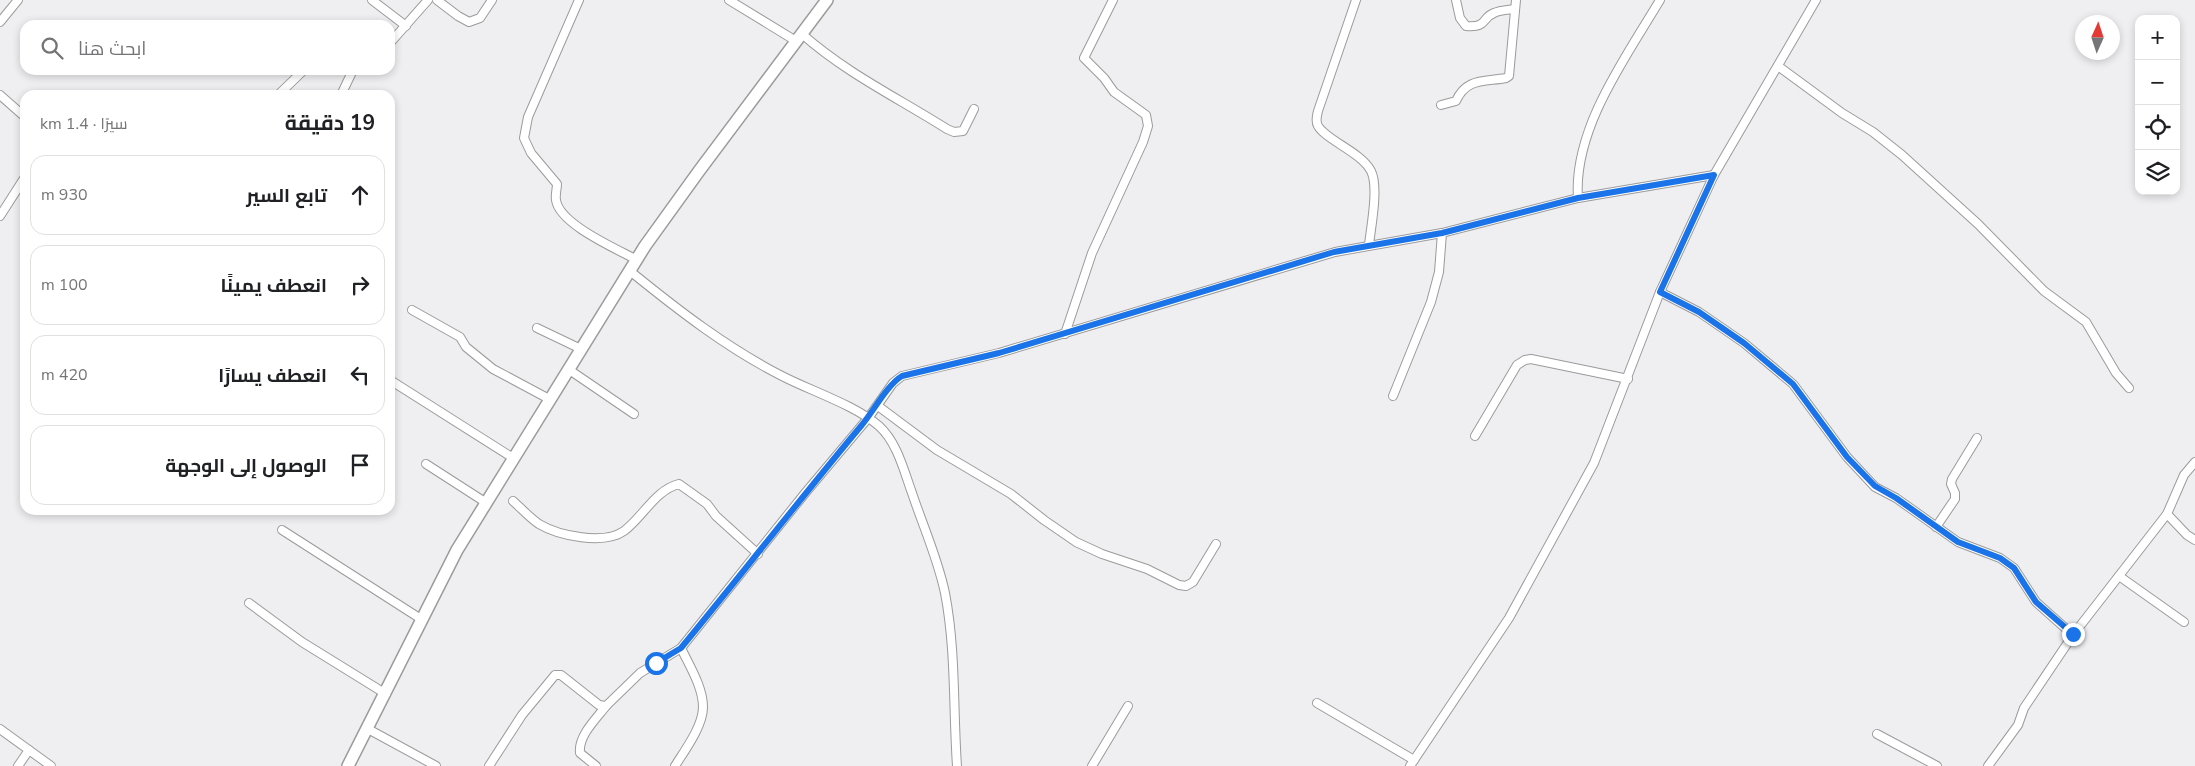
<!DOCTYPE html>
<html lang="ar">
<meta charset="utf-8">
<style>
body{margin:0;font-family:"Nunito Sans",Cairo,sans-serif;background:#f2f2f2;color:#202124;direction:rtl}
.controls{position:absolute;right:15px;top:15px;display:grid;overflow:hidden;border-radius:10px;box-shadow:0 2px 8px #0003}
.controls button{width:45px;height:45px;display:grid;place-items:center;padding:0;border:0;border-bottom:1px solid #e0e0e0;background:#fff;color:#202124;font:25px sans-serif}
.compass{position:absolute;left:2075px;top:15px;width:45px;height:45px;border-radius:50%;background:#fff;box-shadow:0 2px 8px #0003;rotate:3deg}
.stop{position:absolute;width:15px;height:15px;margin:-11px;border:4px solid #1a73e8;border-radius:50%;background:#fff}
.stop.end{background:#1a73e8;border-color:#fff;box-shadow:0 1px 5px #0008}
.list{margin:0;padding:0;list-style:none}
h2{display:flex;justify-content:space-between;align-items:center;height:65px;margin:0;padding:0 20px;font-size:21px}
h2 small{font-size:16px;font-weight:400;color:#757577}
.list li{display:grid;grid-template-columns:32px 1fr auto;gap:15px;align-items:center;box-sizing:border-box;height:80px;margin:0 10px 10px;padding:0 10px;border:1px solid #e0e0e0;border-radius:15px}
.list b{display:block;font-size:19px;white-space:nowrap}
.list em{font-size:16px;font-style:normal;color:#757577}
.icon{flex:none;width:28px;height:28px;fill:none;stroke:currentColor;stroke-width:2;stroke-linecap:round;stroke-linejoin:round}
.map{position:relative;flex:none;width:2195px;height:766px;overflow:hidden;direction:ltr}
.search{position:absolute;background:#fff;box-shadow:0 2px 8px #0003;left:20px;top:20px;width:375px;height:55px;display:flex;align-items:center;gap:12px;box-sizing:border-box;padding:0 18px;border-radius:15px;color:#757577;font-size:19px}
.panel{position:absolute;background:#fff;box-shadow:0 2px 8px #0003;left:20px;top:90px;width:375px;height:425px;border-radius:15px;direction:rtl}
.map>svg:first-child{display:block}
</style>
<div class="map">
<svg width="2195" height="766" viewBox="0 0 2195 766">
<rect width="100%" height="100%" fill="#efeff1"/>
<g fill="none" stroke-linecap="round" stroke-linejoin="round">
<defs>
<g id="street">
<polyline points="372,0 406,26"/>
<polyline points="437,0 458,16 469,22 480,18 492,0"/>
<path d="M579 0 528 117 524 138 531 153 557 184C557 189 555 195 556 200 559 224 617 249 637 260"/>
<polyline points="729,0 796,41"/>
<path d="M1356 0 1318 111C1317 116 1315 121 1318 126 1326 140 1361 152 1371 171 1379 187 1371 226 1369 245"/>
<path d="M1456 0 1460 18 1466 26C1488 28 1481 18 1494 13 1500 10 1508 10 1515 9"/>
<polyline points="0,22 18,0"/>
<path d="M802 34C846 73 898 98 947 129L954 132 963 131 974 109"/>
<polyline points="390,43 428,0"/>
<polyline points="1778,66 1842,113 1873,132 1902,155 1978,224 2044,291 2086,322 2116,373 2129,388"/>
<polyline points="0,95 25,117"/>
<polyline points="278,95 304,70"/>
<polyline points="341,95 352,72 355,70"/>
<path d="M1441 105 1456 101C1466 78 1484 82 1506 78L1509 76 1516 0"/>
<path d="M1578 198C1573 129 1626 57 1660 0"/>
<polyline points="0,216 25,177"/>
<path d="M630 271C678 310 727 348 782 376 811 391 855 405 879 426 897 442 904 471 912 493 923 526 938 559 945 593 956 650 953 708 957 766"/>
<polyline points="1660,292 1699,312 1744,343 1793,384 1847,457 1875,487 1896,498 1958,542 2000,558 2014,568 2036,602 2073,635 2024,708 2018,725 1988,766"/>
<polyline points="412,310 460,337 466,347 493,369 551,400"/>
<polyline points="537,328 581,349"/>
<polyline points="1065,334 1092,253 1143,142 1148,126 1146,115 1114,92 1104,78 1084,58 1113,0"/>
<polyline points="568,369 634,414"/>
<polyline points="390,380 513,458"/>
<polyline points="1393,396 1431,302 1439,272 1442,233"/>
<polyline points="878,406 937,450 1011,494 1044,520 1076,542 1102,554 1147,569 1179,585 1186,586 1193,582 1216,544"/>
<polyline points="1475,436 1517,365 1525,360 1531,359 1628,379"/>
<polyline points="426,464 485,502"/>
<path d="M513 501C522 509 530 518 539 524 559 536 604 545 624 531 643 517 655 490 679 484L707 504 716 516 758 554"/>
<polyline points="2167,514 2187,535 2195,540"/>
<polyline points="1936,527 1955,499 1955,493 1951,484 1952,479 1977,438"/>
<polyline points="282,530 421,619"/>
<polyline points="2119,576 2184,622"/>
<polyline points="249,603 302,642 386,694"/>
<polyline points="2073,635 2167,514 2184,475 2195,462"/>
<polyline points="1317,703 1414,760"/>
<polyline points="0,729 51,766"/>
<polyline points="368,729 436,766"/>
<polyline points="1877,734 1937,766"/>
<polyline points="18,766 29,750"/>
<polyline points="489,766 522,715 555,675 561,675 599,705 606,706 640,673 681,648 806,492 869,417 893,383 902,376 999,353 1335,252 1442,233 1578,198 1714,175"/>
<path d="M596 766 580 753C578 736 596 719 606 706"/>
<path d="M675 766C685 750 703 726 703 707 703 687 689 665 681 648"/>
<polyline points="1092,766 1128,706"/>
<polyline points="1410,766 1509,618 1594,463 1660,292 1714,175 1816,0"/>
</g>
<polyline id="secondary" points="348,766 457,550 645,246 699,171 827,0"/>
</defs>
<!-- street casing -->
<use href="#street" stroke="#9b9b9c" stroke-width="10"/>
<!-- secondary casing -->
<use href="#secondary" stroke="#9b9b9c" stroke-width="14"/>
<!-- street -->
<use href="#street" stroke="#fff" stroke-width="8"/>
<!-- secondary -->
<use href="#secondary" stroke="#fff" stroke-width="11"/>
</g>
<g fill="none" stroke-linecap="round" stroke-linejoin="round">
<!-- route -->
<path stroke="#1a73e8" stroke-width="6" d="M656 663 681 648C742 574 800 499 861 426 873 412 887 385 902 376L999 353 1334 252 1442 233 1578 198 1714 175 1660 292 1699 312 1744 343 1793 384 1847 457 1875 486 1896 498 1958 542 2000 558 2014 568 2036 602 2073 634"/>
</g>
</svg>
<div class="controls">
<button>+</button>
<button>−</button>
<button><svg class="icon" aria-label="locate" viewBox="0 0 24 24"><circle cx="12" cy="12" r="6"/><path d="M12 2v4M12 18v4M2 12h4M18 12h4"/></svg></button>
<button><svg class="icon" aria-label="layers" viewBox="0 0 24 24"><path d="M12 4l9 5-9 5-9-5zM3 14l9 5 9-5"/></svg></button>
</div>
<svg class="compass" viewBox="-18 -18 36 36"><path d="M0-13l5 13h-10z" fill="#e53935"/><path d="M0 13l5-13h-10z" fill="#757577"/></svg>
<div class="stop" style="left:656px;top:663px"></div>
<div class="stop end" style="left:2073px;top:634px"></div>
<div class="search"><svg class="icon" aria-label="search" viewBox="0 0 24 24"><circle cx="10" cy="10" r="6"/><path d="M15 15l6 6"/></svg>ابحث هنا</div>
<section class="panel">
<h2>19 دقيقة<small>سيرًا · 1.4 km</small></h2>
<ul class="list">
<li><svg class="icon" aria-label="ahead" viewBox="0 0 24 24"><path d="M12 20V5M6 11l6-6 6 6"/></svg><div><b>تابع السير</b></div><em>930 m</em></li>
<li><svg class="icon" aria-label="right" viewBox="0 0 24 24"><path d="M7 20v-9h11M14 6l5 5-5 5"/></svg><div><b>انعطف يمينًا</b></div><em>100 m</em></li>
<li><svg class="icon" aria-label="left" viewBox="0 0 24 24"><path d="M17 20v-9H6M10 6l-5 5 5 5"/></svg><div><b>انعطف يسارًا</b></div><em>420 m</em></li>
<li><svg class="icon" aria-label="arrive" viewBox="0 0 24 24"><path d="M6 21V4h12l-3 4 3 4H6"/></svg><div><b>الوصول إلى الوجهة</b></div></li>
</ul>
</section>
</div>
